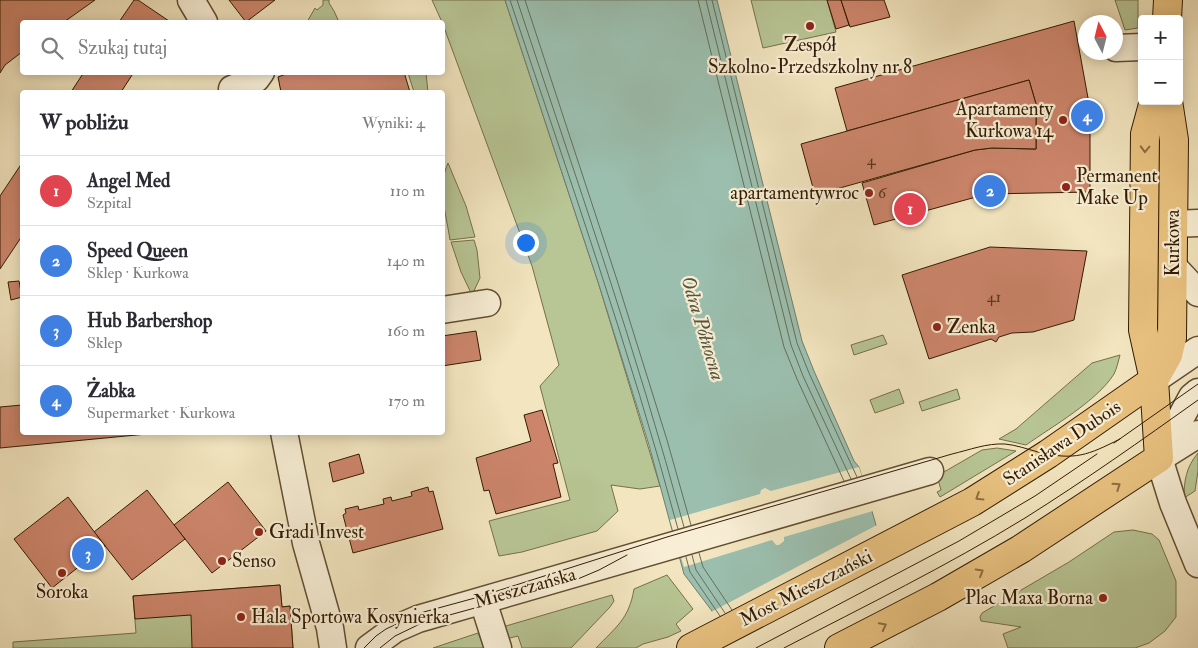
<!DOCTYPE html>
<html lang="pl">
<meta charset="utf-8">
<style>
body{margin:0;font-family:"IM FELL Double Pica",serif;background:#f2f2f3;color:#2b2b33}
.controls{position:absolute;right:15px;top:15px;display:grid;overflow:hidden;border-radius:5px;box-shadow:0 2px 12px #0003}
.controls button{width:45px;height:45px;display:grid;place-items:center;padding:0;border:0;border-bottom:1px solid #e1e1e2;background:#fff;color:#2b2b33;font:25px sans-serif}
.compass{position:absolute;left:1078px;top:15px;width:45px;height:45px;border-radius:50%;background:#fff;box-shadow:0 2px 12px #0003;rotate:353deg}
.you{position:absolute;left:525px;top:242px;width:18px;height:18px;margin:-12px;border:4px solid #fff;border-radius:50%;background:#1a73e8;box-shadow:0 0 0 8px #1a73e833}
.badge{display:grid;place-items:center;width:32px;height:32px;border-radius:50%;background:#8f2418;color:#fff;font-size:16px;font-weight:700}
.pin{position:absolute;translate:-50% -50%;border:2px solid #fff;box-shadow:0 1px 5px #0006}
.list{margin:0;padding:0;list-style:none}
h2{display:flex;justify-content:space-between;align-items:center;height:65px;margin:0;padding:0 20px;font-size:21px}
h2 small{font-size:16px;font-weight:400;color:#7c7c81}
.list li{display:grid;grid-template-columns:32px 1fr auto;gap:15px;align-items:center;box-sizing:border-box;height:70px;padding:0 20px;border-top:1px solid #e1e1e2}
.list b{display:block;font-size:19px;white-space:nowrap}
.list p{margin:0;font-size:16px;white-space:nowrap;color:#7c7c81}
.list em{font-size:16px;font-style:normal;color:#7c7c81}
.icon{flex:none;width:28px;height:28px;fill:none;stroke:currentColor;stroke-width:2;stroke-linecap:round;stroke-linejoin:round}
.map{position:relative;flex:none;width:1198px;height:648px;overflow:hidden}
.search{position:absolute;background:#fff;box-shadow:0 2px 12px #0003;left:20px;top:20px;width:425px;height:55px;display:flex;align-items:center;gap:12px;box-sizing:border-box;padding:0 18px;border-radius:5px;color:#7c7c81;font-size:19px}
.panel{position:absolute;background:#fff;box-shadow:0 2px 12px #0003;left:20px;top:90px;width:425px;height:345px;border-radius:5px}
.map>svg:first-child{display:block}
</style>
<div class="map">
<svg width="1198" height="648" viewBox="0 0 1198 648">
<rect width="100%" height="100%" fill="#f2e5bf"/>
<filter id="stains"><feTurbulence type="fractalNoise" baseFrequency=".004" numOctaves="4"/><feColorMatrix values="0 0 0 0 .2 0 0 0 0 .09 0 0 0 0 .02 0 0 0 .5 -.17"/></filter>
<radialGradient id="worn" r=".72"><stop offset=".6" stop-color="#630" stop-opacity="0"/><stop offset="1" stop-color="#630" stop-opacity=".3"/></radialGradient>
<!-- green -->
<g fill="#b8c594" stroke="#76704a">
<polygon points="323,0 329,0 329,3 334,11 339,22 307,22 315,8 317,10 323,5"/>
<polygon points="432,0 505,0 599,285 660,486 640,489 611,485 618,511 597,531 522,552 499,556 489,521 570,500 540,386 559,365 532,266 442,22"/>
<polygon points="751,0 827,0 836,32 763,48"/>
<polygon points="1115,0 1138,0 1138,28 1125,30"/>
<polygon points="408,73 426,73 428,92 414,92"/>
<path d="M448 163 466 206 475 237 450 240C446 213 437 188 448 163Z"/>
<polygon points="474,240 477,250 480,278 472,295 461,272 451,242"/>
<polygon points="883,335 887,344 854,355 851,345"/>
<path d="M1120 355C1118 362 1117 368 1114 374 1097 401 1053 426 1026 445L999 439 1016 429 1092 363Z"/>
<polygon points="899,389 904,403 875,413 870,400"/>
<polygon points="957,389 960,399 922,411 919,402"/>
<polygon points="997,448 1016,451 940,497 937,492 941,490 937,476 982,450"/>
<path d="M1198 453V471L1195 491 1184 498C1184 481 1186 467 1198 453Z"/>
<polygon points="1133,530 1152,534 1159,540 1176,581 1176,617 1165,631 1149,643 1135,648 1008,648 1003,634 1021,627 981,621 980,617 982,613 1069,562 1114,532"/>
<path d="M667 575 693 609 676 624 681 631 668 637 643 644 636 648H596C616 627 629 619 634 589Z"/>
<polygon points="280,585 282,607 290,606 293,648 13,648 13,642 136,633 133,596"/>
<polygon points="612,595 614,601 610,607 571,648 522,648 518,636 506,639 499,628"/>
<polygon points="478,633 485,648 433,648"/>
</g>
<!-- water -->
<polygon fill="#9bbfaf" stroke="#717d69" points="505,0 717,0 802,341 814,371 854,461 859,467 912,648 731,648 712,611 684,574 649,445 599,285"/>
<!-- pier -->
<g fill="#f2e5bf">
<polygon points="859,467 873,511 784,537 784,541 779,545 776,545 772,540 684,567 670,520 760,494 761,490 765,488 771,491"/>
<polygon points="879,524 914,647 911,648 728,648 709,613"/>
</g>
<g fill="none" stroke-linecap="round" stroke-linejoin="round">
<!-- shore -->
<g stroke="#676d58" stroke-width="1">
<path d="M510 0C568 175 630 350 678 529"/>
<path d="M517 0C575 175 636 349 684 527"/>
<polyline points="525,0 617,280 667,440 691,525"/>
<polyline points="698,0 784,347 797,379 844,481"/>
<polyline points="706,0 791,345 803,376 851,479"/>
<polyline points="712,0 797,343 809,373 857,477"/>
<polyline points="699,553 703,567 732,610"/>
<polyline points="692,555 696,570 725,613"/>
<polyline points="686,557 690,572 720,616"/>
</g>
</g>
<!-- building -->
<g fill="#cc856b" stroke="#331b00">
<polygon points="0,0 95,0 64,22 22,22 22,52 5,65 0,73"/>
<polygon points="134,0 138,0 169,21 119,22"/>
<polygon points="229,0 275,0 246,22"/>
<polygon points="827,0 841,0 849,25 836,29"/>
<polygon points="841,0 884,0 890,17 850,27"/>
<polygon points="1074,21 1090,109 1090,192 987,194 874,225 862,183 975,150 992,148 1036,149 1036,104 1029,80 847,131 835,88"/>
<polygon points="84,72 134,72 121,92 71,92"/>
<polygon points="291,72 404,72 410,92 281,92 278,77"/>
<polygon points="1029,80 1036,104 1036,149 992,148 975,150 815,195 801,144"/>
<polygon points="22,163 22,236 0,269 0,196"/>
<polygon points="990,247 1087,251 1074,320 1033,332 1012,333 999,337 996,342 991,339 929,359 902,275"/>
<polygon points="19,281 22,297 11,300 8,282"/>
<polygon points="476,331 481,360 442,366 442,336"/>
<polygon points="22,405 22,432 168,432 0,448 0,407"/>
<polygon points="542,410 558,463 553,464 561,497 496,514 489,490 484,491 476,458 531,441 524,415"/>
<polygon points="359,454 364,473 333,482 329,463"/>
<polygon points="228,482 266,531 212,573 174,525"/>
<polygon points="428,487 429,492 433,491 443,529 353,553 343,515 346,513 345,509 358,506 359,510 384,504 383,499 391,497 392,501 412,496 411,492"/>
<polygon points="147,490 185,539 132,580 94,532"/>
<polygon points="68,497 105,546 52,588 14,539"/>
<polygon points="280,585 282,607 290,606 293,648 192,648 191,615 135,619 133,596"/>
</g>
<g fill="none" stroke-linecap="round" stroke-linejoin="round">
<defs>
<g id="minor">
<polyline points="191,0 204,22"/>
<polyline points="1116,48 1142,47"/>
<polyline points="232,89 256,79 261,72"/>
<polyline points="1173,224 1198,223"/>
<polyline points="1173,266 1198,293"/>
<polyline points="442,310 487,303"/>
<polyline points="1154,380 1198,350"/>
<polyline points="284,432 306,543 330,628 333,648"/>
<polyline points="1159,458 1173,503 1198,564"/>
<polyline points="1159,458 1192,397 1198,392"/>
<polyline points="1160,458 1198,434"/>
<polyline points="483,601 498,648"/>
<polyline points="369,648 395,629 418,619 930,471"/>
</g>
<g id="major">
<polyline points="1167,19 1168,0"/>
<polyline points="691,648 972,502 1048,454 1154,380 1168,355 1172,338 1174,140 1168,101"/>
<polyline points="839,648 938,597 1021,549 1159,458 1154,380 1143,330 1145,134 1154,101"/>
</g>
</defs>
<!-- minor casing -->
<use href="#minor" stroke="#634e30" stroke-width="29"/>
<!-- major casing -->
<use href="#major" stroke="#331b00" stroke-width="30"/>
<!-- minor -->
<use href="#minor" stroke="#f7eed5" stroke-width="26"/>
<!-- major -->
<use href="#major" stroke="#e9c280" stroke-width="28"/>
<!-- tram -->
<g stroke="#331b00" stroke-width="1">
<polyline points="1114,443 1198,384"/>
<path d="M364 648 376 636 386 629 420 613 475 598 667 537 952 454C969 450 987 443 1005 444 1016 445 1027 449 1038 452 1075 461 1088 455 1120 439"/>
<polyline points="380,648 395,636 424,622 573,581 599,570 627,555"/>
<polyline points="756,648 959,541 1035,496 1097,454"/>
<path d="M784 648C865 606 947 566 1025 518 1084 481 1142 440 1198 400"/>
</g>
</g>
<!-- one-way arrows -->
<defs><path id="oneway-chevron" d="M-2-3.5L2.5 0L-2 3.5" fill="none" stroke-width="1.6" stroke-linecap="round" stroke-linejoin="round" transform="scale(1.25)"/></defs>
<g stroke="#8e6e40">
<use href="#oneway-chevron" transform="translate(1145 149) rotate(91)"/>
<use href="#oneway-chevron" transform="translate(1117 486) rotate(-34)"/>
<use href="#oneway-chevron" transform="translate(979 497) rotate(148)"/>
<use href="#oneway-chevron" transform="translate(980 572) rotate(-30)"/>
<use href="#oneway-chevron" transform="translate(883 626) rotate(-27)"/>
</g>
<!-- markers -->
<g fill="#8f2418" stroke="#f7eed5" stroke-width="2">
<circle cx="810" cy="26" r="5"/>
<circle cx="1063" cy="120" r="5"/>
<circle cx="1066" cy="187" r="5"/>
<circle cx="869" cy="193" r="5"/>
<circle cx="937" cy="327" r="5"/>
<circle cx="259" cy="532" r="5"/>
<circle cx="222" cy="561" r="5"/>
<circle cx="62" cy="573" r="5"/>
<circle cx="1103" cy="598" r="5"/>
<circle cx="241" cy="617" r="5"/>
</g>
<g text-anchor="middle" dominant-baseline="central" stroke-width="4.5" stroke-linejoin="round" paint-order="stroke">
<!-- number labels -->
<g font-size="16" fill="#59361b">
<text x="871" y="160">4</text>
<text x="882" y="193">6</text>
<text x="994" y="297">41</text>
</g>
<!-- poi labels -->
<g font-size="19" fill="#331b00" stroke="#f7eed5" text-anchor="start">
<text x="810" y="45" text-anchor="middle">Zespół<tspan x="810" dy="22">Szkolno-Przedszkolny nr 8</tspan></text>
<text x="1053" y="109" text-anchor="end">Apartamenty<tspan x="1053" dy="22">Kurkowa 14</tspan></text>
<text x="1076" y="176">Permanent<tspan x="1076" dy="22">Make Up</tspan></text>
<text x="859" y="193" text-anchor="end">apartamentywroc</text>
<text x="947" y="327">Zenka</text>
<text x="269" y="532">Gradi Invest</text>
<text x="232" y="561">Senso</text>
<text x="62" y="592" text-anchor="middle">Soroka</text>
<text x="1093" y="598" text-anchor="end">Plac Maxa Borna</text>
<text x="251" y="617">Hala Sportowa Kosynierka</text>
</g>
<!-- street labels -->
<g font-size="19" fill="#331b00" stroke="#f7eed5">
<text transform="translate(1173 243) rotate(-90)">Kurkowa</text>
<text transform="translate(1062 443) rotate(-34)">Stanisława Dubois</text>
<text transform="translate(525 588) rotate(-16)">Mieszczańska</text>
<text transform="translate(806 588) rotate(-27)">Most Mieszczański</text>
</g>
<!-- water labels -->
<g font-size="20" font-style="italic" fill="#57543d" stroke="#f7eed5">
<text transform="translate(703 328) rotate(73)">Odra Północna</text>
</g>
</g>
<rect width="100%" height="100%" filter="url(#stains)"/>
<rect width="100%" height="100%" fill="url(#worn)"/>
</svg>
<div class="controls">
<button>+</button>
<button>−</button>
</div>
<svg class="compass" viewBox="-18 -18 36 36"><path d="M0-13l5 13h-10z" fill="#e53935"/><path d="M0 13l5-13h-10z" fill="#7c7c81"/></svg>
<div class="you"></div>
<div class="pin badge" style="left:910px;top:209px;background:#e0444e">1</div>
<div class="pin badge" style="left:990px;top:191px;background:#3f7fe0">2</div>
<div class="pin badge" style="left:88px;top:554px;background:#3f7fe0">3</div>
<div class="pin badge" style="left:1087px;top:116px;background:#3f7fe0">4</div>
<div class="search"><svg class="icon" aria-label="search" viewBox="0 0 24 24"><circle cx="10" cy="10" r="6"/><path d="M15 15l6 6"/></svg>Szukaj tutaj</div>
<section class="panel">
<h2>W pobliżu<small>Wyniki: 4</small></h2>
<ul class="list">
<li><span class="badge" style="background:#e0444e">1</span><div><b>Angel Med</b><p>Szpital</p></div><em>110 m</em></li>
<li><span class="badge" style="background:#3f7fe0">2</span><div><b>Speed Queen</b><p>Sklep · Kurkowa</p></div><em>140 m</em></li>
<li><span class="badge" style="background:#3f7fe0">3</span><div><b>Hub Barbershop</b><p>Sklep</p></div><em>160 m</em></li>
<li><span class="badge" style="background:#3f7fe0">4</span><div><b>Żabka</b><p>Supermarket · Kurkowa</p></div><em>170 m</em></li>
</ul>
</section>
</div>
